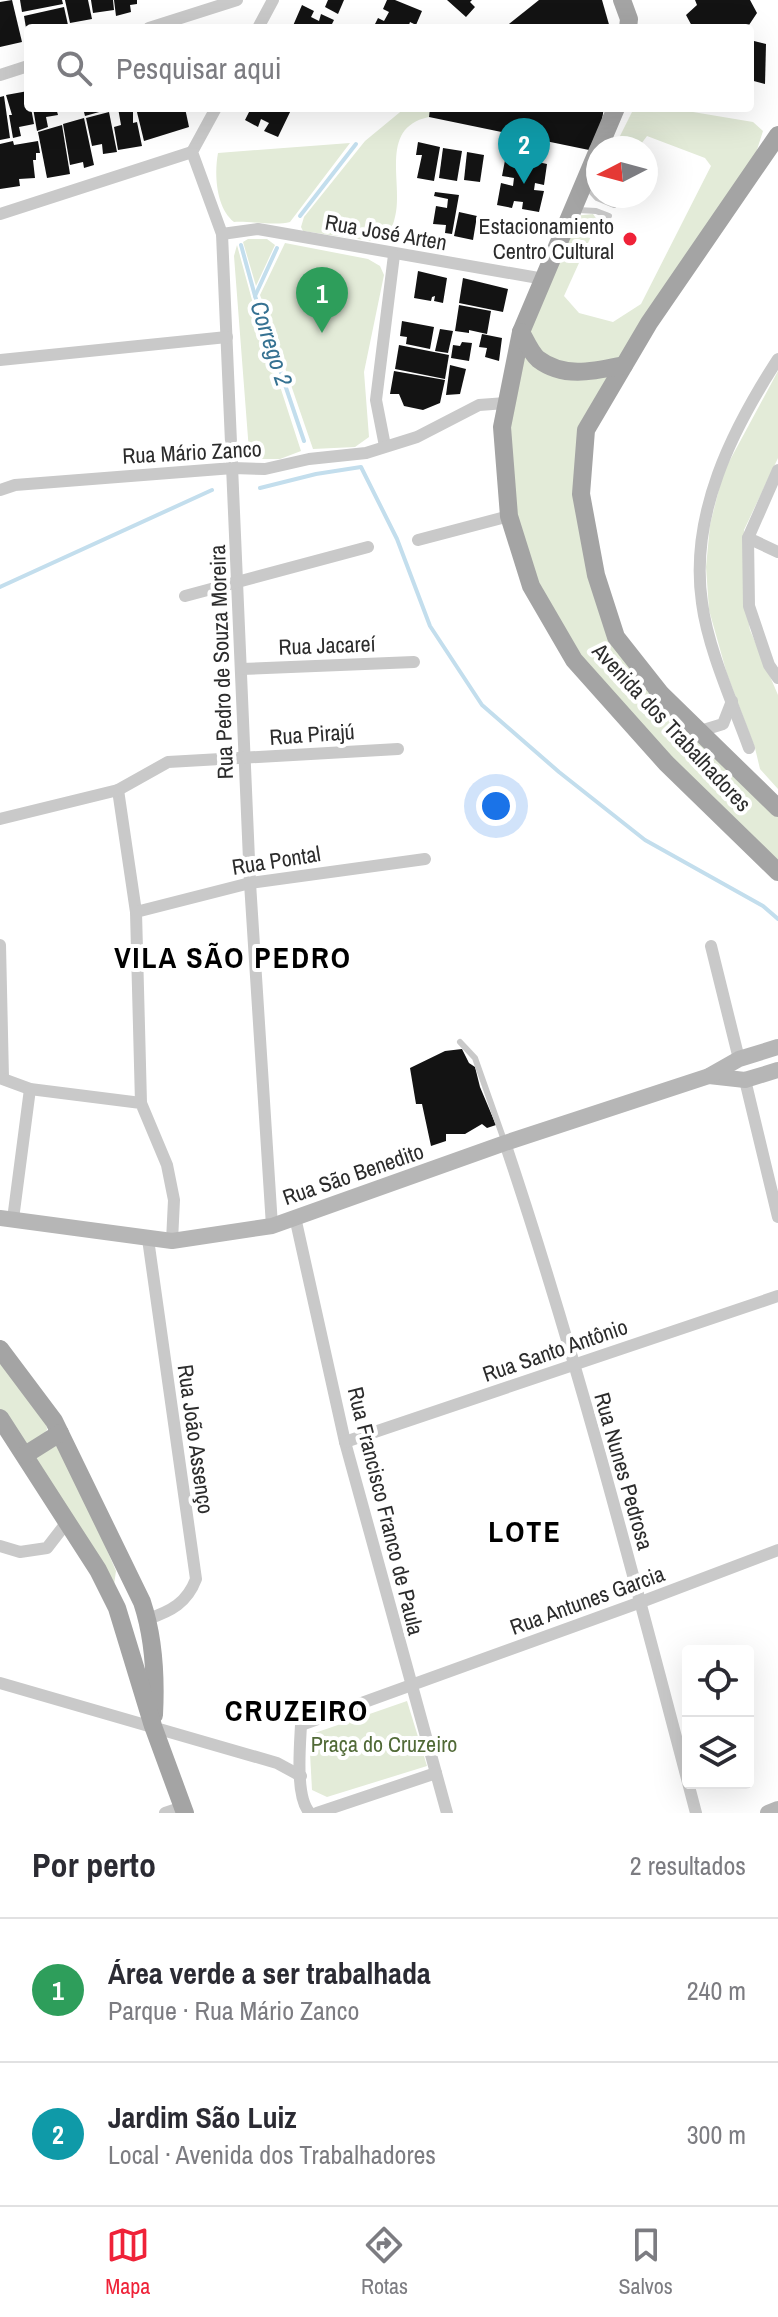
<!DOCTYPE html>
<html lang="pt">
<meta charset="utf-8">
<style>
body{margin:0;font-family:"Archivo Narrow",sans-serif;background:#f7f7f7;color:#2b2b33}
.controls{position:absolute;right:24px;bottom:24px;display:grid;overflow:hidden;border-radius:8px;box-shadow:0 8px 32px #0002}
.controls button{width:72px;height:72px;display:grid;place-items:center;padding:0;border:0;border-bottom:2px solid #e1e1e2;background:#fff;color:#2b2b33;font:40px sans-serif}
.compass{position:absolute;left:586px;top:136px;width:72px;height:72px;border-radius:50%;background:#fff;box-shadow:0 8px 32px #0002;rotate:264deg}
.you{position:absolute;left:496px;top:806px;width:28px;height:28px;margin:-20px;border:6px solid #fff;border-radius:50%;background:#1a73e8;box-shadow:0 0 0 12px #1a73e833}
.badge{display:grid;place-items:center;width:52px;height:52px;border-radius:50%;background:#ef2238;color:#fff;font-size:26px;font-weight:700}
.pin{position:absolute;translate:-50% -66px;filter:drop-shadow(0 2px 4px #0008)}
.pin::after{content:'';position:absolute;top:42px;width:28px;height:24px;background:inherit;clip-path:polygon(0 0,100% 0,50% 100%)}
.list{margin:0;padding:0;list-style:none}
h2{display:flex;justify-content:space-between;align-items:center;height:104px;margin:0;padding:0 32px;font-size:34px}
h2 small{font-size:26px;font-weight:400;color:#7c7c81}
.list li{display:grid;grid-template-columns:52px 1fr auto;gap:24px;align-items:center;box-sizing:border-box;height:144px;padding:0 32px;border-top:2px solid #e1e1e2}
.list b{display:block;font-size:30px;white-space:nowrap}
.list p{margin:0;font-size:26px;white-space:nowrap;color:#7c7c81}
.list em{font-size:26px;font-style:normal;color:#7c7c81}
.icon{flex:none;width:44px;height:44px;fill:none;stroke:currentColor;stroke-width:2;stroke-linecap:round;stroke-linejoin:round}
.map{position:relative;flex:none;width:778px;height:1813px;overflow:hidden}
.search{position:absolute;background:#fff;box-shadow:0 8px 32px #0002;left:24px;right:24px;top:24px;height:88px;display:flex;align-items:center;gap:20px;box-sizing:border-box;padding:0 28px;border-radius:8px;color:#7c7c81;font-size:30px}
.sheet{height:392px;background:#fff}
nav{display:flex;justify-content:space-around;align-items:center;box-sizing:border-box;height:112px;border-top:2px solid #e1e1e2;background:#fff;font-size:22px;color:#7c7c81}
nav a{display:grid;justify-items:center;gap:4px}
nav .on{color:#ef2238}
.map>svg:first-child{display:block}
</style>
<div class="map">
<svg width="778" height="1813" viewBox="0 0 778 1813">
<rect width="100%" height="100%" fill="#fff"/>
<!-- green -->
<g fill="#e3ebd8">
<path d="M405 108H430L429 117C376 128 406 187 394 221 392 229 384 236 379 242L303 231 301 227 304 217 365 141Z"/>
<polygon points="639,108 669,108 753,122 763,131 756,153 621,362 583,367 553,363 525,334 574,216 593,214 598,221 564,296 579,313 613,322 641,304 711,166 705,158 647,136 638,148 614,148 633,110"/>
<path d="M350 143 290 222C276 226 251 221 234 222 216 208 214 174 218 153Z"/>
<polygon points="248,239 267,239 275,245 256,286 243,242"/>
<polygon points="285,243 368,259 380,266 384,275 364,372 369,437 355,447 313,449 260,295"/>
<polygon points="237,245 252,300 301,451 280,459 257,459 249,451 234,256"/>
<path d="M522 347 535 365 611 371 582 428 604 618 778 815V862C678 767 544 656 514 515 509 494 508 470 507 449 506 419 518 377 522 347Z"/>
<polygon points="778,371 778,458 744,530 743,590 750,630 778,695 778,789 760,769 755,748 727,674 709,610 706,567 710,525 723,473"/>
<polygon points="0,1360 46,1420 47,1430 35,1444 27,1448 0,1410"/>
<polygon points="60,1441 116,1571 114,1585 33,1457"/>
<polygon points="407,1701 427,1766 327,1797 312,1790 309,1735"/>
</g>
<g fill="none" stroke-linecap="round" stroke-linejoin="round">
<!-- stream -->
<g stroke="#c3deed" stroke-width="4">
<polyline points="300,216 356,144"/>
<polyline points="241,245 255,296 304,441"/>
<polyline points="255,296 277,248"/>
<polyline points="260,488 316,474 361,467 397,539 430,626 482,705 559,772 645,840 763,906 778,919"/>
<polyline points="0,587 212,490"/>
</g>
</g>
<!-- building -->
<g fill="#131313">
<polygon points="12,0 22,42 0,47 0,2"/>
<polygon points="20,0 62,0 63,4 22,12"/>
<polygon points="65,0 88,0 92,19 70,23"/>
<polygon points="91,0 113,0 114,10 93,13"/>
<polygon points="114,0 137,0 137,4 130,5 131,12 116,16"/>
<polygon points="328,0 344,0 338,14 325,7"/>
<polygon points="387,0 395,0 422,11 416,25 410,22 408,28 373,28 378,18 384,21 389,12 383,9"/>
<polygon points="447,0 472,0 470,2 475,7 466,17"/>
<polygon points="539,0 602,0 610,28 504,28"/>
<polygon points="695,0 750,0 757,13 747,28 693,28 686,15 697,5"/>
<polygon points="302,5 314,11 311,17 319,21 321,14 334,20 330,28 292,28"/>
<polygon points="64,7 68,25 54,28 26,28 24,16"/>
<polygon points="750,40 766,44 765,84 750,80"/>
<polygon points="28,91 28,108 31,108 34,124 19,127 21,136 13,138 9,115 12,115 6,95"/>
<polygon points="4,96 10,138 0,140 0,97"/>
<polygon points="33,108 56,108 58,115 46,117 48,127 37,131"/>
<polygon points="83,108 110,108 110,109 85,116"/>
<polygon points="118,108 133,108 133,123 137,122 142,146 118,150 114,127 121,125"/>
<polygon points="136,108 185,108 189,127 144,141"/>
<polygon points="251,108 292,108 278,137 264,131 269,123 261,119 258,127 245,120"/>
<polygon points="430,108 604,108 600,130 589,150 429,117"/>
<polygon points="109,112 117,152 103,154 102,144 92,146 86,118"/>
<polygon points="84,118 94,165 84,168 83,162 70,165 63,124"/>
<polygon points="62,125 70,174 47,178 38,132"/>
<polygon points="13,141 14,145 38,141 40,153 36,153 36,160 33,160 35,178 19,179 20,186 0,189 0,144"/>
<polygon points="418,142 440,147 434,181 417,178 422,155 416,155"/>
<polygon points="443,148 462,151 457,181 439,178"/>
<polygon points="467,152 484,155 480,182 464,180"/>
<polygon points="506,155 547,164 544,185 535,183 534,190 544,191 539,212 522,209 523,202 514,201 512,208 497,205 501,183 513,186 514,178 502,176"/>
<polygon points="435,192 459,195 452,234 445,233 446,225 433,224 436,206 447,208 448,199 434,196"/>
<polygon points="459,212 477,216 473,240 454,236"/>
<polygon points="418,271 447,278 443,303 434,301 435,296 432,297 431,301 414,298"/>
<polygon points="463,278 508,289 503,312 459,303"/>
<polygon points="459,305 491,311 487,334 469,330 469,333 455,331"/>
<polygon points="402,321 434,327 430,349 406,344 407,337 400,336"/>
<polygon points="440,329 453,331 448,353 435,351"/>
<polygon points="482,334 502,338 499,361 485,357 487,348 479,347"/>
<polygon points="462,342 472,343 469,361 451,358 453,345 460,346"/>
<polygon points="399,345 449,355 445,379 395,369"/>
<polygon points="450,365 466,369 460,394 446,395"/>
<polygon points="394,371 445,380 440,403 423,410 404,406 399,394 390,394"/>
<polygon points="462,1049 469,1063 475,1067 480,1087 496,1125 487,1128 482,1124 465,1134 446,1134 446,1141 431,1146 422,1104 416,1104 410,1068 445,1051"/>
</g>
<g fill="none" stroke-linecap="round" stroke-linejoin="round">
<!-- service -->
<g stroke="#c9c9c9" stroke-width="6">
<polyline points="587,187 597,198 614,205"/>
<polyline points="578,210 596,211 609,216"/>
<polyline points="460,1042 475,1058 505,1143"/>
</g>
<!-- minor -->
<g stroke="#c9c9c9" stroke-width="12">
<polyline points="149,28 237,0"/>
<polyline points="258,28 273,0"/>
<polyline points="0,75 28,66"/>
<polyline points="216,108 192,152 222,234 250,883 272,1226"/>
<polyline points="0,214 192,152"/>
<polyline points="222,234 258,229 544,279"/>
<polyline points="0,360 227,337"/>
<polyline points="385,446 376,400 394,255"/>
<polyline points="778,470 748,538 749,606 769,665 778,678"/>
<polyline points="0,490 15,485 233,468 265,469 309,459 366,453 417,437 479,405 506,403"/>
<polyline points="748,538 778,552"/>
<polyline points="418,540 509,516"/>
<polyline points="185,596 368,547"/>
<polyline points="241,669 414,662"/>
<polyline points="697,732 723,724 732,701"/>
<path d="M749 748C733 704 708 649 702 603 689 515 732 430 778 359"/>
<polyline points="118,790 136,912 141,1103"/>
<polyline points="0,819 118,790 168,762 398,749"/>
<polyline points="136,912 250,883 425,859"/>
<polyline points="0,945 3,1078"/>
<polyline points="711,946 739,1059"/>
<polyline points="0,1078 30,1089 141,1103 167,1165 174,1200 172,1241"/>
<polyline points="745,1080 778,1217"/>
<path d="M505 1143C579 1363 637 1589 696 1813"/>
<polyline points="295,1217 345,1442 447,1813"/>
<polyline points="13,1219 30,1089"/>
<polyline points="345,1442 778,1296"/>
<polyline points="0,1546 20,1552 47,1548 67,1522"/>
<path d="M148 1619C171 1611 187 1603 196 1579L148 1239"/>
<polyline points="0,1683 277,1763 301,1776"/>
<polyline points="165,1813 183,1807"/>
<path d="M310 1813C295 1798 300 1746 301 1725L641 1602 778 1550"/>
<polyline points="317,1813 436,1773"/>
</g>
<!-- secondary -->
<g stroke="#b6b6b6" stroke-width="16">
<polyline points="709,1076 745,1080 778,1070"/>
<polyline points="0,1218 172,1241 272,1226 505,1143 709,1076 739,1059 778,1047"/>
<polyline points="768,1813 778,1809"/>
</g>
<!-- primary -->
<g stroke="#a4a4a4" stroke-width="18">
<polyline points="622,0 629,19 628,28"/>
<polyline points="778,135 649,323 586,430 581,494 596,575 616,637 661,694 778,808"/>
<polyline points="599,148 616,108"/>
<polyline points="598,150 521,332 502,427 509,516 531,586 574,660 666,763 778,872"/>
<path d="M521 332C526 341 531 353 538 359 564 379 595 371 624 365"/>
<path d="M0 1349 54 1421 142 1602C154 1638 156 1677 154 1715"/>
<polyline points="0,1418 98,1570 117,1608 153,1726 185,1813"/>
<polyline points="25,1455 60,1433"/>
</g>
</g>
<!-- markers -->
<circle fill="#ef2238" stroke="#fff" stroke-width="3" cx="630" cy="239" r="8"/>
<g text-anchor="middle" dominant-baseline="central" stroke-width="8" stroke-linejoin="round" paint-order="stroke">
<!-- poi labels -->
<g font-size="22" fill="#2c2c2c" stroke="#fff" text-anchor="end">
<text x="614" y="226">Estacionamiento<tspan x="614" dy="25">Centro Cultural</tspan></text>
</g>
<!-- street labels -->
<g font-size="22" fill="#2c2c2c" stroke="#fff">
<text transform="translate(386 232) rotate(10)">Rua José Arten</text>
<text transform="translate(192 452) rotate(-3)">Rua Mário Zanco</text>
<text transform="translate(327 645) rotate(-2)">Rua Jacareí</text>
<text transform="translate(221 662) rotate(-92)">Rua Pedro de Souza Moreira</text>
<text transform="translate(672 727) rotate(47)">Avenida dos Trabalhadores</text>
<text transform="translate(312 734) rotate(-4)">Rua Pirajú</text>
<text transform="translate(276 860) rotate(-9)">Rua Pontal</text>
<text transform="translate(353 1174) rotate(-19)">Rua São Benedito</text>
<text transform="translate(555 1350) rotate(-19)">Rua Santo Antônio</text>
<text transform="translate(196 1439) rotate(82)">Rua João Assenço</text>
<text transform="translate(624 1471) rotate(74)">Rua Nunes Pedrosa</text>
<text transform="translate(386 1511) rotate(76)">Rua Francisco Franco de Paula</text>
<text transform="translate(587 1600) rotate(-20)">Rua Antunes Garcia</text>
</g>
<!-- park labels -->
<g font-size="22" fill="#516a37" stroke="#fff">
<text x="384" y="1744">Praça do Cruzeiro</text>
</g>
<!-- water labels -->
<g font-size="24" font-style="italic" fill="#367292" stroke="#fff">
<text transform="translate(272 343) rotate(72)">Corrego 2</text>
</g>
<!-- district labels -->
<g font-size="30" font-weight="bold" letter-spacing="2" fill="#000" stroke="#fff">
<text x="233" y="957">VILA SÃO PEDRO</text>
<text x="525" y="1531">LOTE</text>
<text x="297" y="1710">CRUZEIRO</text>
</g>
</g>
</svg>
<div class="controls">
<button><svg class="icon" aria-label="locate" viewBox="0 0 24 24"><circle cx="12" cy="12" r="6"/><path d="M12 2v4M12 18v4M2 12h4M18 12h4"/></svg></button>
<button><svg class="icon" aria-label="layers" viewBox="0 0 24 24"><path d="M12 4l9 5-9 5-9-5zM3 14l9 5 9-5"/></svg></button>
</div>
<svg class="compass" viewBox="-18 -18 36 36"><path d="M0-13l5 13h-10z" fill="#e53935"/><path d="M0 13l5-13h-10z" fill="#7c7c81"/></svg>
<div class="you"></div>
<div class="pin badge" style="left:322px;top:333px;background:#2e9e5b">1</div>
<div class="pin badge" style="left:524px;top:184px;background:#0f9aa8">2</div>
<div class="search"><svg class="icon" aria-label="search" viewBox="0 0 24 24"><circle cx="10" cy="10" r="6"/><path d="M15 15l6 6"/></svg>Pesquisar aqui</div>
</div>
<section class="sheet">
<h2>Por perto<small>2 resultados</small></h2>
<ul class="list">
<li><span class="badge" style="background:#2e9e5b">1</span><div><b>Área verde a ser trabalhada</b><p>Parque · Rua Mário Zanco</p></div><em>240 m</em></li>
<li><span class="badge" style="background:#0f9aa8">2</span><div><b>Jardim São Luiz</b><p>Local · Avenida dos Trabalhadores</p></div><em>300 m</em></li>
</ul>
</section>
<nav>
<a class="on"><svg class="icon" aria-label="map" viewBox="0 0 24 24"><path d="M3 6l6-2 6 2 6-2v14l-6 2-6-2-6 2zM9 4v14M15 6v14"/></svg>Mapa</a>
<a><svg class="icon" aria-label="directions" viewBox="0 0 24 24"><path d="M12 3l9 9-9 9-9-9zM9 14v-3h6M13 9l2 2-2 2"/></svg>Rotas</a>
<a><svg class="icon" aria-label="saved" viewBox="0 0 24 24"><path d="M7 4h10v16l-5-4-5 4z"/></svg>Salvos</a>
</nav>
